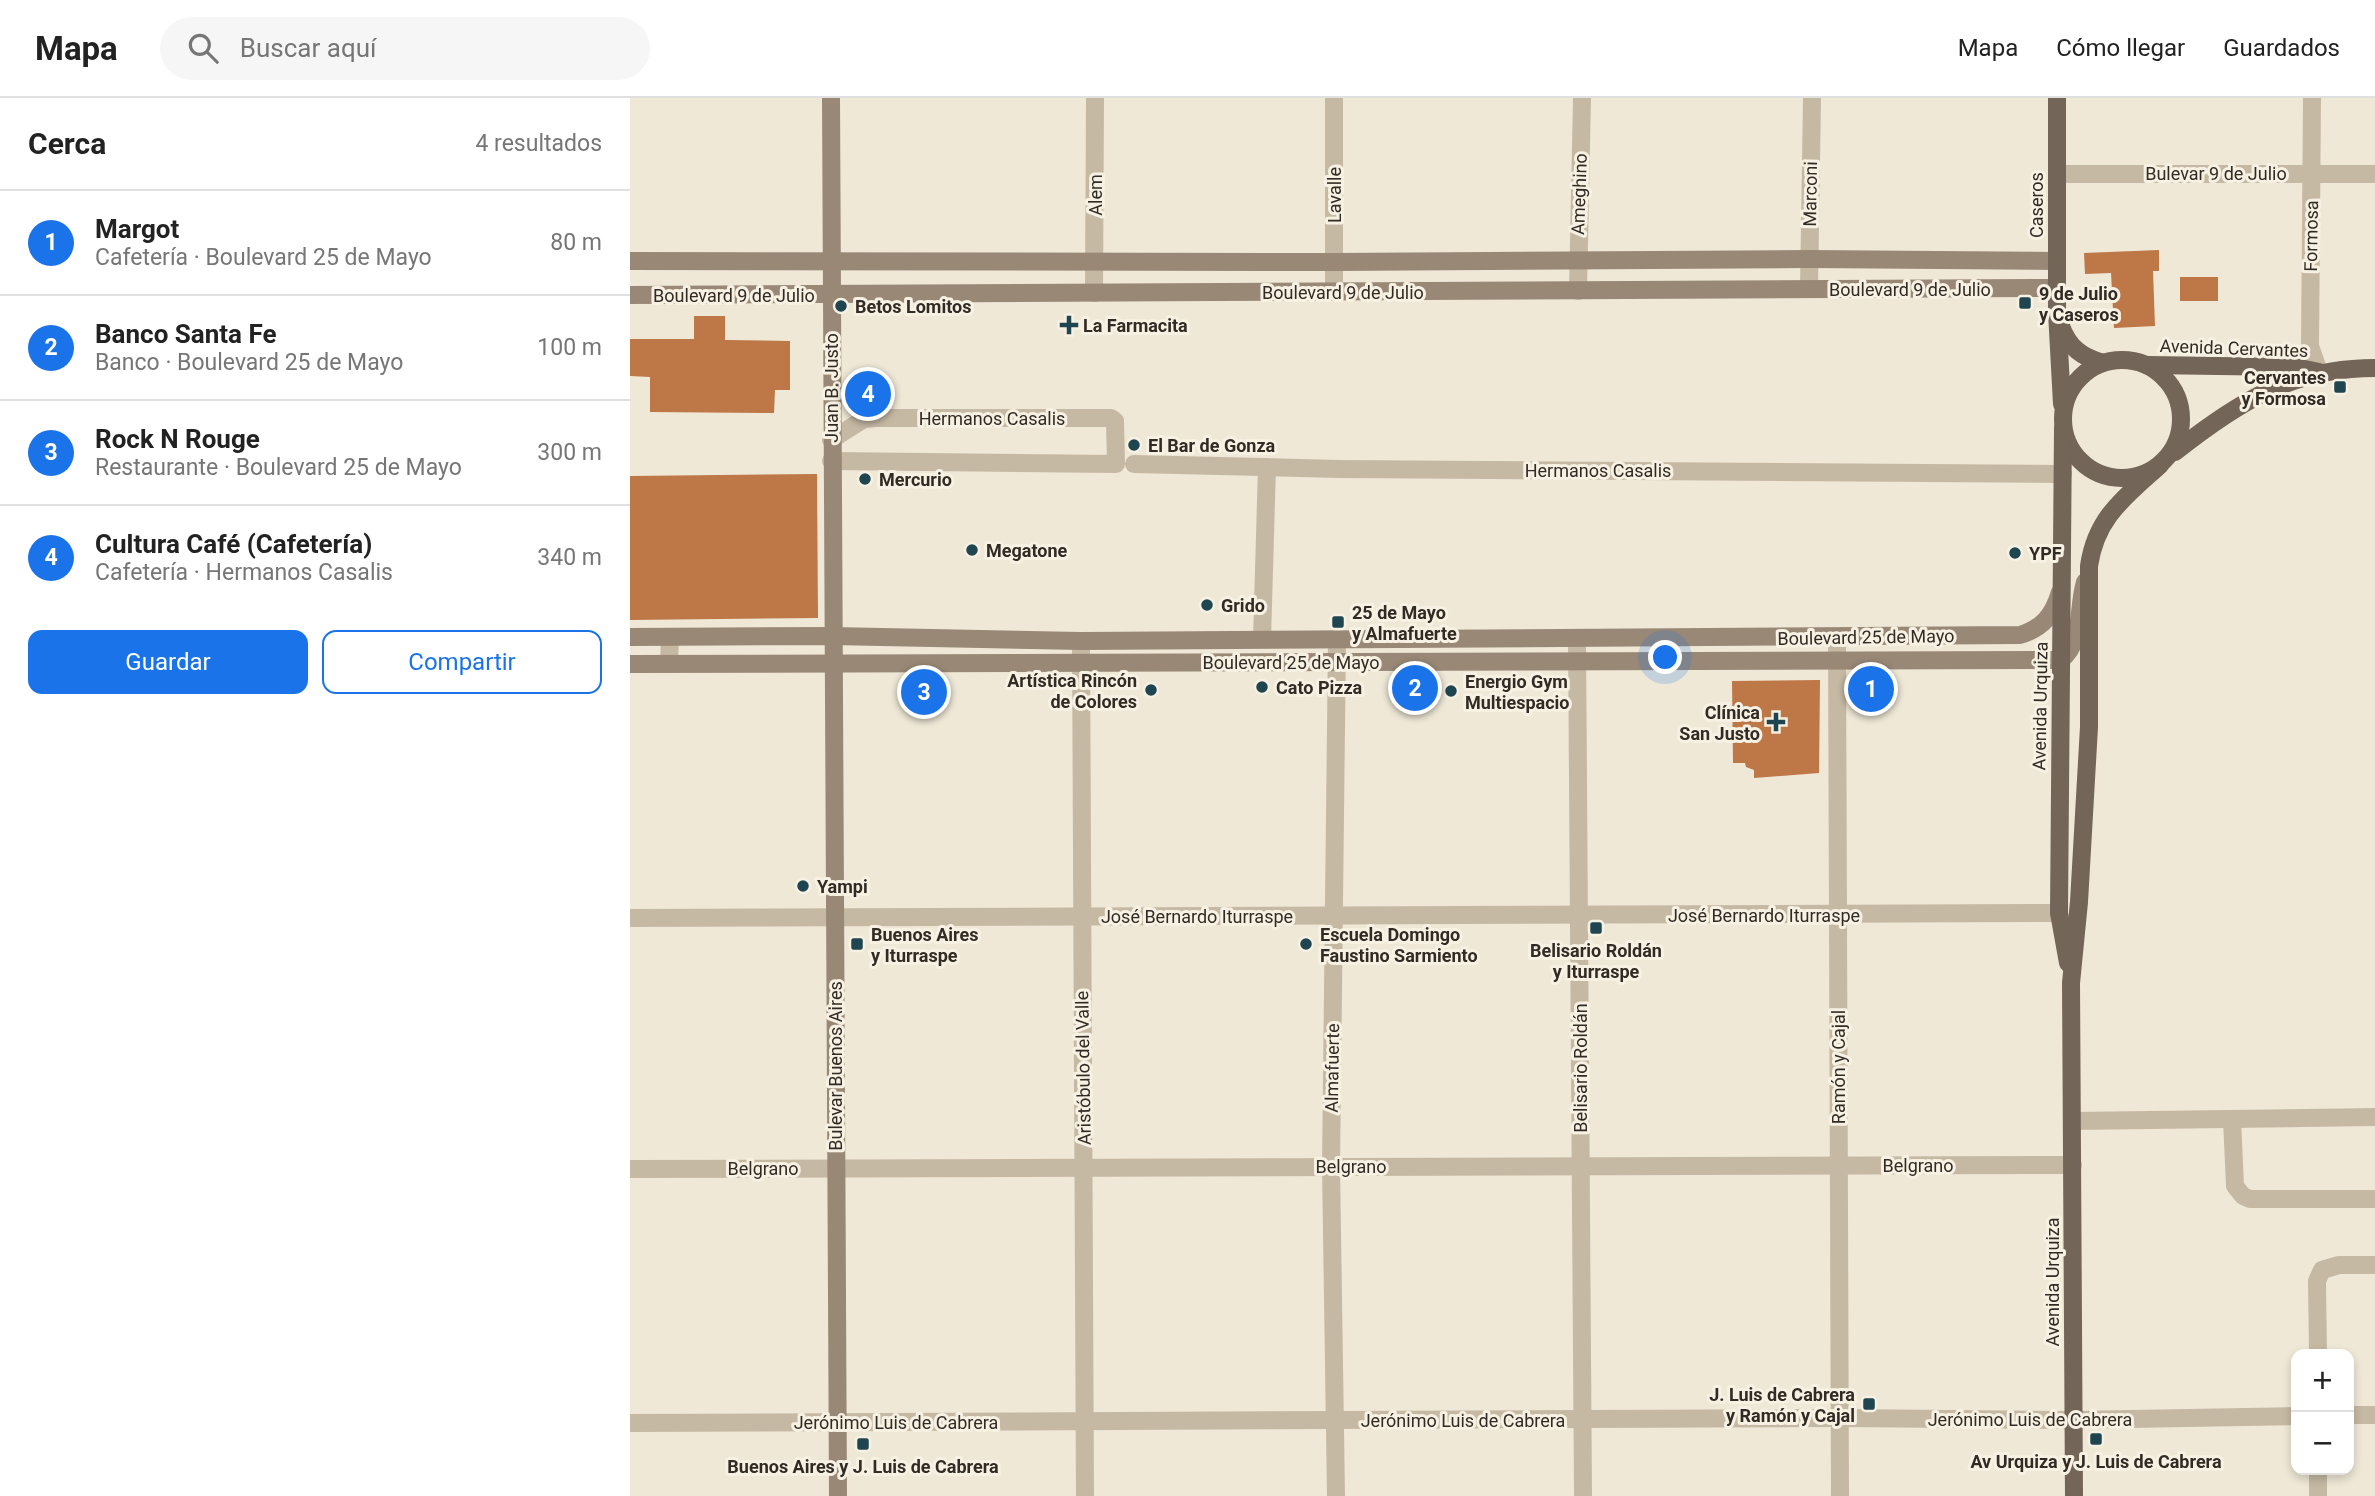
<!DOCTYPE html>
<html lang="es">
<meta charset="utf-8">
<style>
body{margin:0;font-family:Roboto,sans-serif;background:#f6f6f6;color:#222}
.controls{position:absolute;right:21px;bottom:21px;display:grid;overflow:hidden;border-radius:14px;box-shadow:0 4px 10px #0003}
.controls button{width:63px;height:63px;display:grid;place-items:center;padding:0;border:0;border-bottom:2px solid #e0e0e0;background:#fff;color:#222;font:35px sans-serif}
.you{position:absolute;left:1036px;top:560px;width:24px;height:24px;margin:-18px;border:5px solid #fff;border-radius:50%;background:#1a73e8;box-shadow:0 0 0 10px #1a73e833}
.badge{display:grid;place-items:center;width:46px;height:46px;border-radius:50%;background:#1a73e8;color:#fff;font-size:23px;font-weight:700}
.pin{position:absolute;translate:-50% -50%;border:4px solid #fff;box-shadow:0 2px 7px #0006}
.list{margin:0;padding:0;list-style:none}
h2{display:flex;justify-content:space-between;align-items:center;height:91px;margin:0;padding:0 28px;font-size:30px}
h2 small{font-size:23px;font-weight:400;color:#767676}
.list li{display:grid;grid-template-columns:46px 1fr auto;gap:21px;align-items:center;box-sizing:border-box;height:105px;padding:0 28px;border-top:2px solid #e0e0e0}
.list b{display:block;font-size:26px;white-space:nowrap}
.list p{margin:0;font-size:23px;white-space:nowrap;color:#767676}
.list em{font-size:23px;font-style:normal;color:#767676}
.actions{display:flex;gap:14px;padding:21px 28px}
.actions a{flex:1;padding:16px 0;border:2px solid #1a73e8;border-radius:14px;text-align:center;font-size:24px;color:#1a73e8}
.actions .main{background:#1a73e8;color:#fff}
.icon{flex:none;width:38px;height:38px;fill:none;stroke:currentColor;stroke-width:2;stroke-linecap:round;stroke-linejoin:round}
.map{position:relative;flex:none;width:1745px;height:1398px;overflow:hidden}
header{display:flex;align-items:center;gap:42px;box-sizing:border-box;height:98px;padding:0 35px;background:#fff;border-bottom:2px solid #e0e0e0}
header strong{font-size:33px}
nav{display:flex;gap:38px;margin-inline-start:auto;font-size:24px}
.search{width:490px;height:63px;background:#f6f6f6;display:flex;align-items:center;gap:18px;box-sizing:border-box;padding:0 24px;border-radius:38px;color:#767676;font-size:26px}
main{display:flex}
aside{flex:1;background:#fff}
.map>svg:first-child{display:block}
</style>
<header>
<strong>Mapa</strong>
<div class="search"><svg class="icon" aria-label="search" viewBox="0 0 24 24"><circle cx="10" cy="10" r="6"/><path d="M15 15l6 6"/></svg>Buscar aquí</div>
<nav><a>Mapa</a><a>Cómo llegar</a><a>Guardados</a></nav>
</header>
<main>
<aside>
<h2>Cerca<small>4 resultados</small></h2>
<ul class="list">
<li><span class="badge">1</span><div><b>Margot</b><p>Cafetería · Boulevard 25 de Mayo</p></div><em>80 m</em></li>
<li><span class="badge">2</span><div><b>Banco Santa Fe</b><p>Banco · Boulevard 25 de Mayo</p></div><em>100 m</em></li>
<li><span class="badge">3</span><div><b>Rock N Rouge</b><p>Restaurante · Boulevard 25 de Mayo</p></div><em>300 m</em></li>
<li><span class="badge">4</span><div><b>Cultura Café (Cafetería)</b><p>Cafetería · Hermanos Casalis</p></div><em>340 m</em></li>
</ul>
<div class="actions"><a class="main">Guardar</a><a>Compartir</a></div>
</aside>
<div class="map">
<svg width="1745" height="1398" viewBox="0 0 1745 1398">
<rect width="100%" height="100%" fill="#efe8d7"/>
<!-- building -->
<g fill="#be7746">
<polygon points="1529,152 1529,173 1523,173 1525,228 1484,230 1481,175 1455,176 1454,155"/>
<rect x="1550" y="179" width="38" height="24"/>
<polygon points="64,218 95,218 95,242 160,243 160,292 145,292 144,315 20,314 20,279 0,278 0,241 64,241"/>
<polygon points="187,376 188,520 0,522 0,378"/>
<polygon points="1190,582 1189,675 1124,680 1124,672 1116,669 1115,665 1103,665 1102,583"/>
</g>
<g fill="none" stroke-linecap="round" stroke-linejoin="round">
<!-- street -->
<g stroke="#c6b9a4" stroke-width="18">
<polyline points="1682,0 1680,248 1689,274"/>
<polyline points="1427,76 1745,76"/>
<polyline points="1179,191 1182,0"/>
<polyline points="948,193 952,0"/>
<polyline points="704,194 704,0"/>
<polyline points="464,195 465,0"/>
<polyline points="201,342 234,321 245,320 481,320 485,323 486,366 201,363"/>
<polyline points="504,366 710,371 1433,376"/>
<polyline points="1207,540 1210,1398"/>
<polyline points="632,541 637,369"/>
<polyline points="947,541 953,1398"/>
<polyline points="451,543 455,1398"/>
<polyline points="39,566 40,539"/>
<polyline points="0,820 1429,815"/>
<polyline points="1602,1021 1605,1088 1613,1098 1620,1101 1745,1101"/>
<polyline points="1442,1023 1745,1019"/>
<polyline points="0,1071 1443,1067"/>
<polyline points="1688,1256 1687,1183 1692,1172 1709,1167 1745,1167"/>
<polyline points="1719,1317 1745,1317"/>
<polyline points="0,1325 1210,1320 1443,1322 1666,1318"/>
<polyline points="706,1398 701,1068 707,542"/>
<polyline points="1688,1398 1688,1372"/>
</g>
<!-- secondary -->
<g stroke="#998876" stroke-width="18">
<polyline points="201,0 208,1398"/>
<polyline points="0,163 704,164 1179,161 1427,163"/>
<polyline points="0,197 1427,190"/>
<path d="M0 539 202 538 451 543 1390 537C1413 530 1423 517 1430 494"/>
<path d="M0 566 1431 562C1454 542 1447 511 1455 484"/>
</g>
<!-- primary -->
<g stroke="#736557" stroke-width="18">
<polyline points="1427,0 1427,214 1432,306"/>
<path d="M1431 228C1439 250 1452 259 1473 265"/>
<circle cx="1492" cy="321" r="59"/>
<polyline points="1518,267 1665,269 1689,274"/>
<polyline points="1433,330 1429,815 1438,865"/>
<path d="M1545 354C1608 304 1662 270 1745 270"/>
<path d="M1444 1398 1441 885 1449 804 1459 629V468C1466 419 1495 399 1530 367"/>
</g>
</g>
<!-- markers -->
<g fill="#1e4550" stroke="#f7f1e3" stroke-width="2.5">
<rect x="1388" y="198" width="14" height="14" rx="3.5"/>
<circle cx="211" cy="208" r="7"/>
<path d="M435.5 216.5h7v7h7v7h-7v7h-7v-7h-7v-7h7z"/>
<rect x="1703" y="282" width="14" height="14" rx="3.5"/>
<circle cx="504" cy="347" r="7"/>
<circle cx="235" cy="381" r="7"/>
<circle cx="342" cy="452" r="7"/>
<circle cx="1385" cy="455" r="7"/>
<circle cx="577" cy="507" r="7"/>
<rect x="701" y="517" width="14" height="14" rx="3.5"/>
<circle cx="632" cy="589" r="7"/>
<circle cx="521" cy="592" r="7"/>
<circle cx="821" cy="593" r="7"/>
<path d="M1142.5 613.5h7v7h7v7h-7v7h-7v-7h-7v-7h7z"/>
<circle cx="173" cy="788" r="7"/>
<rect x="959" y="823" width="14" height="14" rx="3.5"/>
<rect x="220" y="839" width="14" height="14" rx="3.5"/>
<circle cx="676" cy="846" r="7"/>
<rect x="1232" y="1299" width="14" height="14" rx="3.5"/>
<rect x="1459" y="1334" width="14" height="14" rx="3.5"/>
<rect x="226" y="1339" width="14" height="14" rx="3.5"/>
</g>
<g text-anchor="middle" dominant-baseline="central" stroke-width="6" stroke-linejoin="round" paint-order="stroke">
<!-- street labels -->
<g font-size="18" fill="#322b25" stroke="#f7f1e3">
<text x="1586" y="75">Bulevar 9 de Julio</text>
<text transform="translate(949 96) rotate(-88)">Ameghino</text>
<text transform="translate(1180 96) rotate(-89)">Marconi</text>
<text transform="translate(465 97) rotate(-90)">Alem</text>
<text transform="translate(704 97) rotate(-90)">Lavalle</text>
<text transform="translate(1406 107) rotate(-90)">Caseros</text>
<text transform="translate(1681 138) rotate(-89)">Formosa</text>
<text x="1280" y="191">Boulevard 9 de Julio</text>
<text x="713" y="194">Boulevard 9 de Julio</text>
<text x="104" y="197">Boulevard 9 de Julio</text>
<text transform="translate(1604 250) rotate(2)">Avenida Cervantes</text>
<text transform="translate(201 290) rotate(-90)">Juan B. Justo</text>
<text x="362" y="320">Hermanos Casalis</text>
<text x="968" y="372">Hermanos Casalis</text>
<text transform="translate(1236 539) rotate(-1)">Boulevard 25 de Mayo</text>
<text x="661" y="564">Boulevard 25 de Mayo</text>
<text transform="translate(1410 608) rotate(-89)">Avenida Urquiza</text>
<text x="1134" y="817">José Bernardo Iturraspe</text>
<text x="567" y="818">José Bernardo Iturraspe</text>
<text transform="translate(205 968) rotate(-90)">Bulevar Buenos Aires</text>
<text transform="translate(1208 969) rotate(-90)">Ramón y Cajal</text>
<text transform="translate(453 970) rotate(-91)">Aristóbulo del Valle</text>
<text transform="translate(702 970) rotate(-89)">Almafuerte</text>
<text transform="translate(950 970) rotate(-90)">Belisario Roldán</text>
<text x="1288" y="1067">Belgrano</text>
<text x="721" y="1068">Belgrano</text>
<text x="133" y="1070">Belgrano</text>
<text transform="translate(1422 1184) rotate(-90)">Avenida Urquiza</text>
<text x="1400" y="1321">Jerónimo Luis de Cabrera</text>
<text x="833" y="1322">Jerónimo Luis de Cabrera</text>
<text x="266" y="1324">Jerónimo Luis de Cabrera</text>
</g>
<!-- poi labels -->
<g font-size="18" font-weight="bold" fill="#322b25" stroke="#f7f1e3" text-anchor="start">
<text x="1409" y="195">9 de Julio<tspan x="1409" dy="21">y Caseros</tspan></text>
<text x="225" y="208">Betos Lomitos</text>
<text x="453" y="227">La Farmacita</text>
<text x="1696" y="279" text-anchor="end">Cervantes<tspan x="1696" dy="21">y Formosa</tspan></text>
<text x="518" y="347">El Bar de Gonza</text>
<text x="249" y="381">Mercurio</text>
<text x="356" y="452">Megatone</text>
<text x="1399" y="455">YPF</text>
<text x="591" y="507">Grido</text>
<text x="722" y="514">25 de Mayo<tspan x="722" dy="21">y Almafuerte</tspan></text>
<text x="507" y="582" text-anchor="end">Artística Rincón<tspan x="507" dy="21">de Colores</tspan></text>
<text x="835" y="583">Energio Gym<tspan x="835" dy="21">Multiespacio</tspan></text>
<text x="646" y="589">Cato Pizza</text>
<text x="1130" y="614" text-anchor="end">Clínica<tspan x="1130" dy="21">San Justo</tspan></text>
<text x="187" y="788">Yampi</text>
<text x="241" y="836">Buenos Aires<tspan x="241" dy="21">y Iturraspe</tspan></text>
<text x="690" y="836">Escuela Domingo<tspan x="690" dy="21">Faustino Sarmiento</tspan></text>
<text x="966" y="852" text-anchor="middle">Belisario Roldán<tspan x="966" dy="21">y Iturraspe</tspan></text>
<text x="1225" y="1296" text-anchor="end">J. Luis de Cabrera<tspan x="1225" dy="21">y Ramón y Cajal</tspan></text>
<text x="1466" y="1363" text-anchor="middle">Av Urquiza y J. Luis de Cabrera</text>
<text x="233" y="1368" text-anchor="middle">Buenos Aires y J. Luis de Cabrera</text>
</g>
</g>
</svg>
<div class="controls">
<button>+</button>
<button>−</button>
</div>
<div class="you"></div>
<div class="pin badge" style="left:1241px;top:591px">1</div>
<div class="pin badge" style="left:785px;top:590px">2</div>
<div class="pin badge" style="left:294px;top:594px">3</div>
<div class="pin badge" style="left:238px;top:296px">4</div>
</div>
</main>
